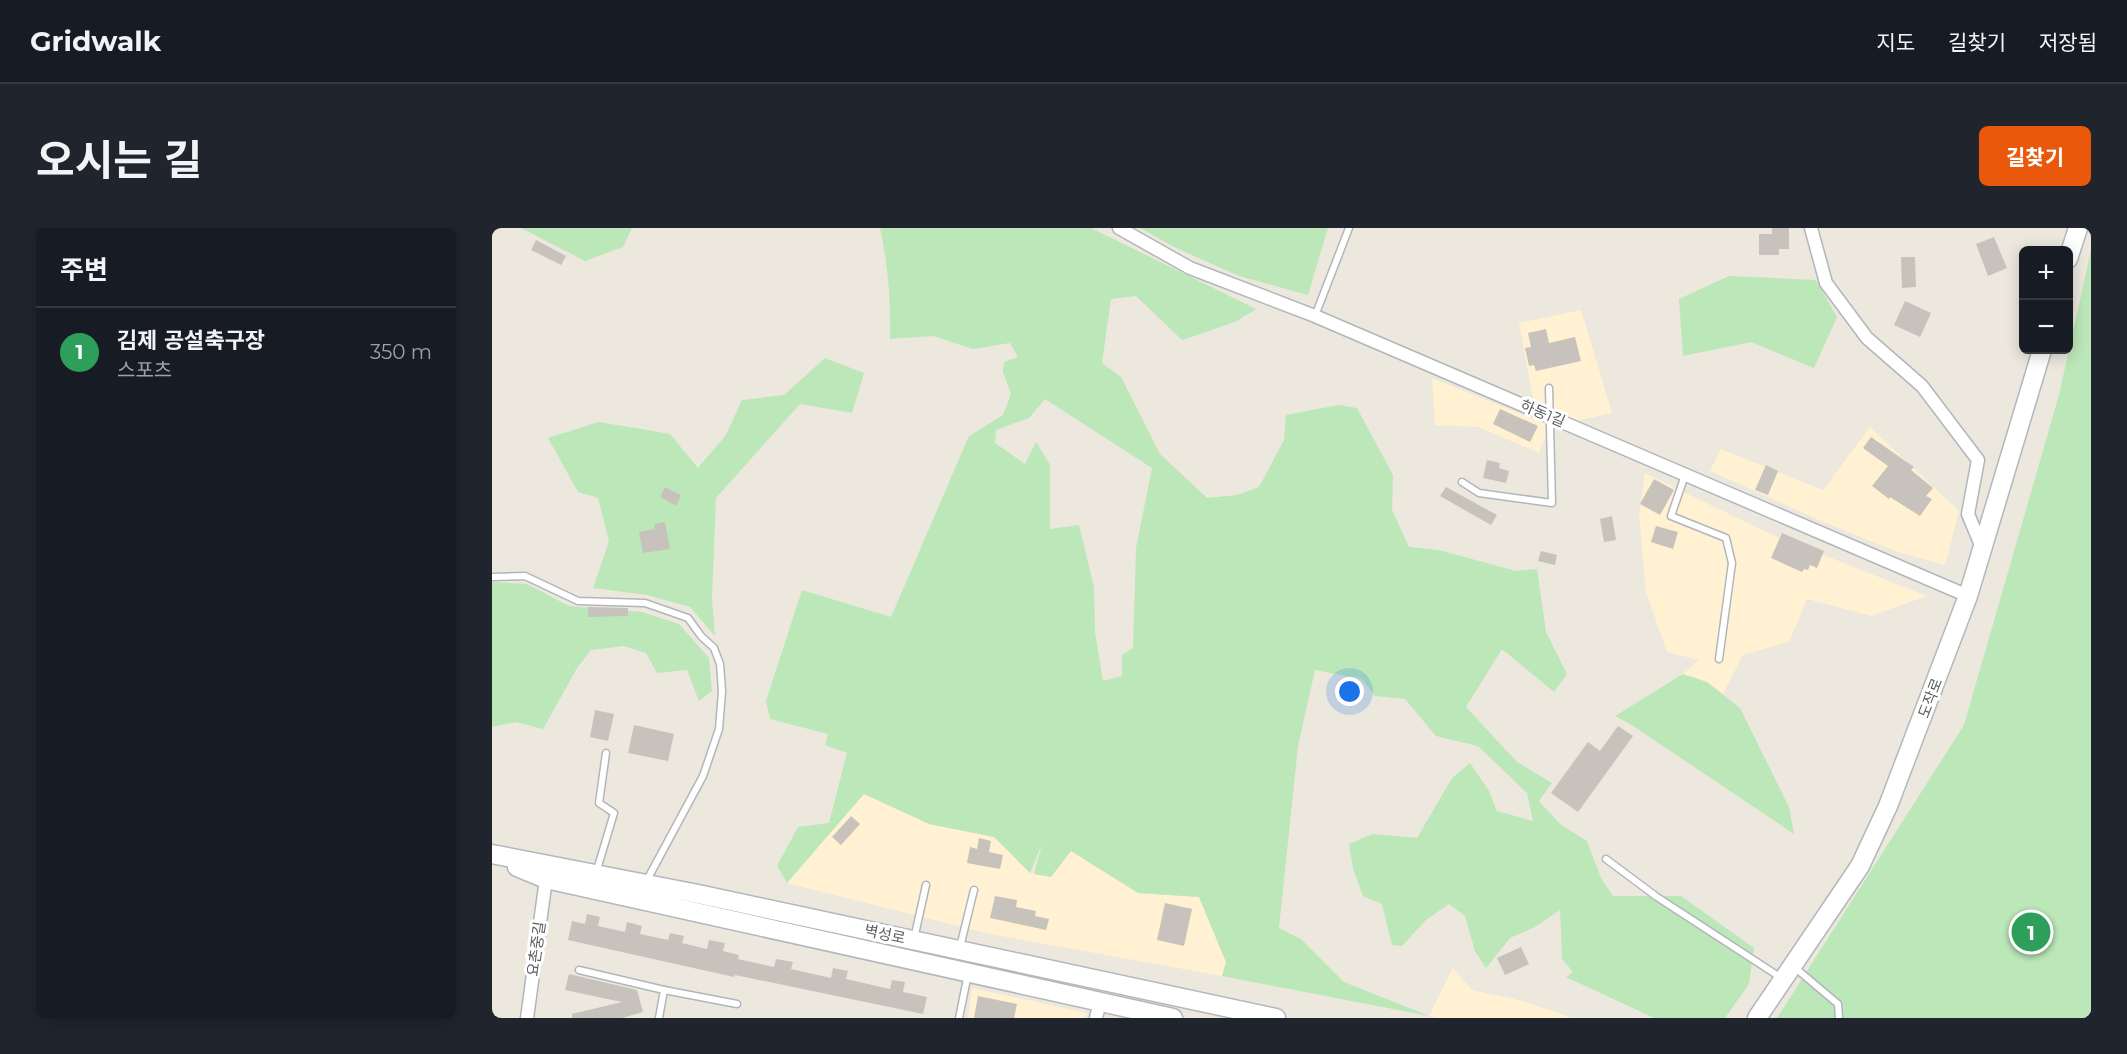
<!DOCTYPE html>
<html lang="ko">
<meta charset="utf-8">
<style>
body{margin:0;font-family:Montserrat,"Noto Sans KR",sans-serif;background:#20242c;color:#f1f3f6}
.controls{position:absolute;right:18px;top:18px;display:grid;overflow:hidden;border-radius:9px;box-shadow:0 3px 15px #0003}
.controls button{width:54px;height:54px;display:grid;place-items:center;padding:0;border:0;border-bottom:2px solid #363941;background:#171b24;color:#f1f3f6;font:30px sans-serif}
.you{position:absolute;left:858px;top:464px;width:21px;height:21px;margin:-15px;border:4px solid #fff;border-radius:50%;background:#1a73e8;box-shadow:0 0 0 9px #1a73e833}
.badge{display:grid;place-items:center;width:39px;height:39px;border-radius:50%;background:#ea580c;color:#fff;font-size:20px;font-weight:700}
.pin{position:absolute;translate:-50% -50%;border:3px solid #fff;box-shadow:0 2px 6px #0006}
.list{margin:0;padding:0;list-style:none}
h2{display:flex;justify-content:space-between;align-items:center;height:78px;margin:0;padding:0 24px;font-size:26px}
h2 small{font-size:20px;font-weight:400;color:#9ea1a6}
.list li{display:grid;grid-template-columns:39px 1fr auto;gap:18px;align-items:center;box-sizing:border-box;height:90px;padding:0 24px;border-top:2px solid #363941}
.list b{display:block;font-size:22px;white-space:nowrap}
.list p{margin:0;font-size:20px;white-space:nowrap;color:#9ea1a6}
.list em{font-size:20px;font-style:normal;color:#9ea1a6}
.map{position:relative;flex:none;width:1599px;height:790px;overflow:hidden;border-radius:9px}
header{display:flex;align-items:center;gap:36px;box-sizing:border-box;height:84px;padding:0 30px;background:#171b24;border-bottom:2px solid #363941}
header strong{font-size:28px}
nav{display:flex;gap:33px;margin-inline-start:auto;font-size:21px}
.intro{display:flex;align-items:center;justify-content:space-between;box-sizing:border-box;height:144px;padding:0 36px}
h1{margin:0;font-size:42px}
.button{padding:15px 27px;border-radius:9px;background:#ea580c;color:#fff;font-size:21px;font-weight:700}
main{display:flex;gap:36px;padding:0 36px}
aside{flex:1;background:#171b24;border-radius:9px;box-shadow:0 3px 15px #0003}
.map>svg:first-child{display:block}
</style>
<header>
<strong>Gridwalk</strong>
<nav><a>지도</a><a>길찾기</a><a>저장됨</a></nav>
</header>
<div class="intro"><h1>오시는 길</h1><a class="button">길찾기</a></div>
<main>
<aside>
<h2>주변<small></small></h2>
<ul class="list">
<li><span class="badge" style="background:#2e9e5b">1</span><div><b>김제 공설축구장</b><p>스포츠</p></div><em>350 m</em></li>
</ul>
</aside>
<div class="map">
<svg width="1599" height="790" viewBox="0 0 1599 790">
<rect width="100%" height="100%" fill="#ece8de"/>
<!-- commercial -->
<g fill="#fff1d1">
<polygon points="1089,82 1120,185 1080,194 1042,176 1027,95"/>
<polygon points="940,150 1058,198 1047,225 986,199 943,197"/>
<polygon points="1378,199 1467,283 1453,337 1403,323 1329,293 1218,243 1229,221 1331,262"/>
<polygon points="1153,245 1276,305 1435,368 1379,388 1315,371 1297,414 1251,427 1231,466 1215,454 1191,446 1207,432 1175,424 1154,364 1147,287"/>
<polygon points="372,566 437,596 502,609 539,645 559,649 579,623 646,665 707,669 734,734 730,748 498,706 295,655 298,648"/>
<polygon points="961,740 980,762 1031,773 1080,790 946,790 937,788"/>
<polygon points="480,760 595,785 593,790 476,790"/>
</g>
<!-- green -->
<g fill="#bce7b8" fill-rule="evenodd">
<polygon points="29,0 140,0 131,19 93,33"/>
<path d="M388 0H599L764 81 743 94 690 112 644 68 619 71 610 135 629 149 668 226 715 270 745 267 767 259 792 212 794 187 847 177 865 180 901 247 900 282 917 319 947 322 1024 343 1045 341 1054 404 1075 446 1062 464 1010 421 974 479 1025 534 1060 555 1047 573 1069 597 1095 613 1109 650 1121 668H1189L1262 720 1257 756 1233 790H1162L1074 749 1081 744 1070 731 1068 682 1043 699 1018 710 994 740 983 723 973 688 957 676 934 692 910 718 900 717 890 676 871 668 861 641 857 616 880 606 925 610 960 550 978 535 997 563 1005 583 1041 593 1035 565 986 518 944 508 913 471 883 468 870 451 823 442 806 518 787 700 809 711 852 754 937 788 730 748 734 734 707 669 646 665 579 623 559 649 542 646 550 616 538 645 502 609 437 596 372 566 295 655 285 638 306 599 337 595 355 525 333 517 336 506 278 491 274 473 310 362 399 389 477 208 511 187 519 166 511 144 512 134 526 129 518 115 481 121 441 108 398 111C399 73 396 37 388 0ZM553 171 660 240 644 320 641 420 630 427V448L611 453 603 404 602 359 587 297 558 301V237L544 214 533 236 503 215 504 202 537 190Z"/>
<polygon points="648,0 836,0 816,67 747,48 682,19"/>
<polygon points="1599,22 1599,790 1285,790 1472,497 1567,167"/>
<polygon points="1237,48 1324,52 1345,89 1322,140 1259,114 1191,128 1187,71"/>
<polygon points="333,130 372,145 360,185 308,176 224,270 220,371 223,408 198,379 155,367 101,360 117,313 106,270 86,264 56,210 107,194 178,206 206,240 234,207 250,172 292,167"/>
<polygon points="0,354 35,356 77,378 150,384 187,396 217,430 220,463 207,473 195,442 165,445 154,425 132,418 99,422 85,440 51,501 24,494 0,499"/>
<polygon points="1191,446 1215,454 1248,480 1297,579 1302,606 1138,496 1123,488"/>
</g>
<!-- building -->
<g fill="#c7c3bc">
<polygon points="1280,0 1297,0 1297,21 1287,21 1287,27 1267,27 1267,6 1280,6"/>
<polygon points="1502,9 1515,40 1496,48 1484,16"/>
<polygon points="44,12 74,28 69,37 39,22"/>
<polygon points="1409,29 1423,29 1424,59 1410,60"/>
<polygon points="1413,73 1439,85 1428,109 1402,97"/>
<polygon points="1054,101 1057,115 1083,109 1089,133 1044,143 1042,137 1037,138 1033,120 1039,119 1036,105"/>
<polygon points="1008,181 1046,198 1038,214 1001,196"/>
<polygon points="1379,209 1422,239 1419,242 1441,260 1434,268 1440,271 1428,288 1398,269 1397,271 1380,258 1396,238 1371,220"/>
<polygon points="995,232 1008,235 1007,240 1017,243 1014,255 991,250"/>
<polygon points="1274,237 1286,243 1276,267 1263,262"/>
<polygon points="1162,251 1182,262 1168,287 1148,276"/>
<polygon points="173,259 189,267 184,278 168,269"/>
<polygon points="954,259 1005,287 999,297 948,268"/>
<polygon points="1120,288 1124,312 1112,314 1108,291"/>
<polygon points="173,294 178,321 151,325 147,304 163,301 162,296"/>
<polygon points="1164,298 1186,304 1181,321 1159,314"/>
<polygon points="1290,305 1332,323 1325,340 1318,337 1316,342 1312,341 1310,344 1279,330"/>
<polygon points="1049,323 1065,327 1063,337 1046,333"/>
<polygon points="96,379 136,380 136,388 96,389"/>
<polygon points="103,482 122,486 116,513 98,509"/>
<polygon points="142,497 182,506 176,533 136,525"/>
<polygon points="1126,498 1141,508 1086,584 1059,565 1096,514 1108,523"/>
<polygon points="359,588 368,596 349,617 340,609"/>
<polygon points="487,610 499,613 497,624 511,627 508,641 475,635 478,619 485,621"/>
<polygon points="503,668 525,672 524,679 544,683 543,688 557,691 554,702 498,690"/>
<polygon points="673,675 700,681 692,718 665,712"/>
<polygon points="95,686 108,689 106,698 133,704 135,694 150,698 148,706 176,712 178,705 192,708 190,715 215,721 217,712 233,715 231,723 247,727 246,731 282,739 284,731 301,734 299,741 339,750 341,740 356,743 354,751 398,761 400,752 413,754 411,764 435,769 431,786 243,747 242,749 76,712 80,693 93,696"/>
<polygon points="1029,719 1037,736 1013,747 1005,730"/>
<polygon points="77,746 145,762 151,784 130,790 80,790 80,786 130,774 73,762"/>
<polygon points="486,768 525,776 522,790 482,790"/>
</g>
<g fill="none" stroke-linecap="round" stroke-linejoin="round">
<defs>
<g id="lane">
<polyline points="823,88 857,0"/>
<polyline points="1193,247 1179,288 1234,310 1240,335 1227,431"/>
<polyline points="970,254 987,265 1060,275 1057,160"/>
<polyline points="0,349 33,348 86,373 153,375 196,390 209,408 222,420 228,436 230,463 227,501 211,548 155,652"/>
<polyline points="1114,631 1165,669 1288,749"/>
<polyline points="104,645 122,585 107,575 114,525"/>
<polyline points="422,711 434,657"/>
<polyline points="468,719 482,662"/>
<polyline points="1301,738 1346,776 1347,790"/>
<polyline points="87,742 172,762 167,790"/>
<polyline points="172,762 245,776"/>
<polyline points="467,790 476,746"/>
</g>
<g id="street">
<polyline points="627,0 698,40 823,88 1476,368"/>
<polyline points="1319,0 1334,55 1375,110 1430,158 1486,232 1476,286 1491,322"/>
<polyline points="35,790 54,651"/>
<polyline points="604,790 608,774"/>
</g>
<g id="secondary">
<polyline points="1576,31 1586,0"/>
<polyline points="0,626 206,666 784,790"/>
<polyline points="25,639 54,651 681,790"/>
<polyline points="1265,790 1368,638 1396,578 1476,368 1550,122"/>
</g>
</defs>
<!-- lane casing -->
<use href="#lane" stroke="#b2b6bb" stroke-width="9"/>
<!-- street casing -->
<use href="#street" stroke="#b2b6bb" stroke-width="15"/>
<!-- secondary casing -->
<use href="#secondary" stroke="#b3b7bd" stroke-width="21"/>
<!-- lane -->
<use href="#lane" stroke="#fff" stroke-width="6"/>
<!-- street -->
<use href="#street" stroke="#fff" stroke-width="12"/>
<!-- secondary -->
<use href="#secondary" stroke="#fff" stroke-width="18"/>
</g>
<g text-anchor="middle" dominant-baseline="central" stroke-width="6" stroke-linejoin="round" paint-order="stroke">
<!-- street labels -->
<g font-size="15" fill="#585d61" stroke="#fff">
<text transform="translate(1051 185) rotate(23)">하동1길</text>
<text transform="translate(1438 470) rotate(-69)">도작로</text>
<text transform="translate(393 706) rotate(12)">벽성로</text>
<text transform="translate(44 721) rotate(-82)">요촌중길</text>
</g>
</g>
</svg>
<div class="controls">
<button>+</button>
<button>−</button>
</div>
<div class="you"></div>
<div class="pin badge" style="left:1539px;top:704px;background:#2e9e5b">1</div>
</div>
</main>
